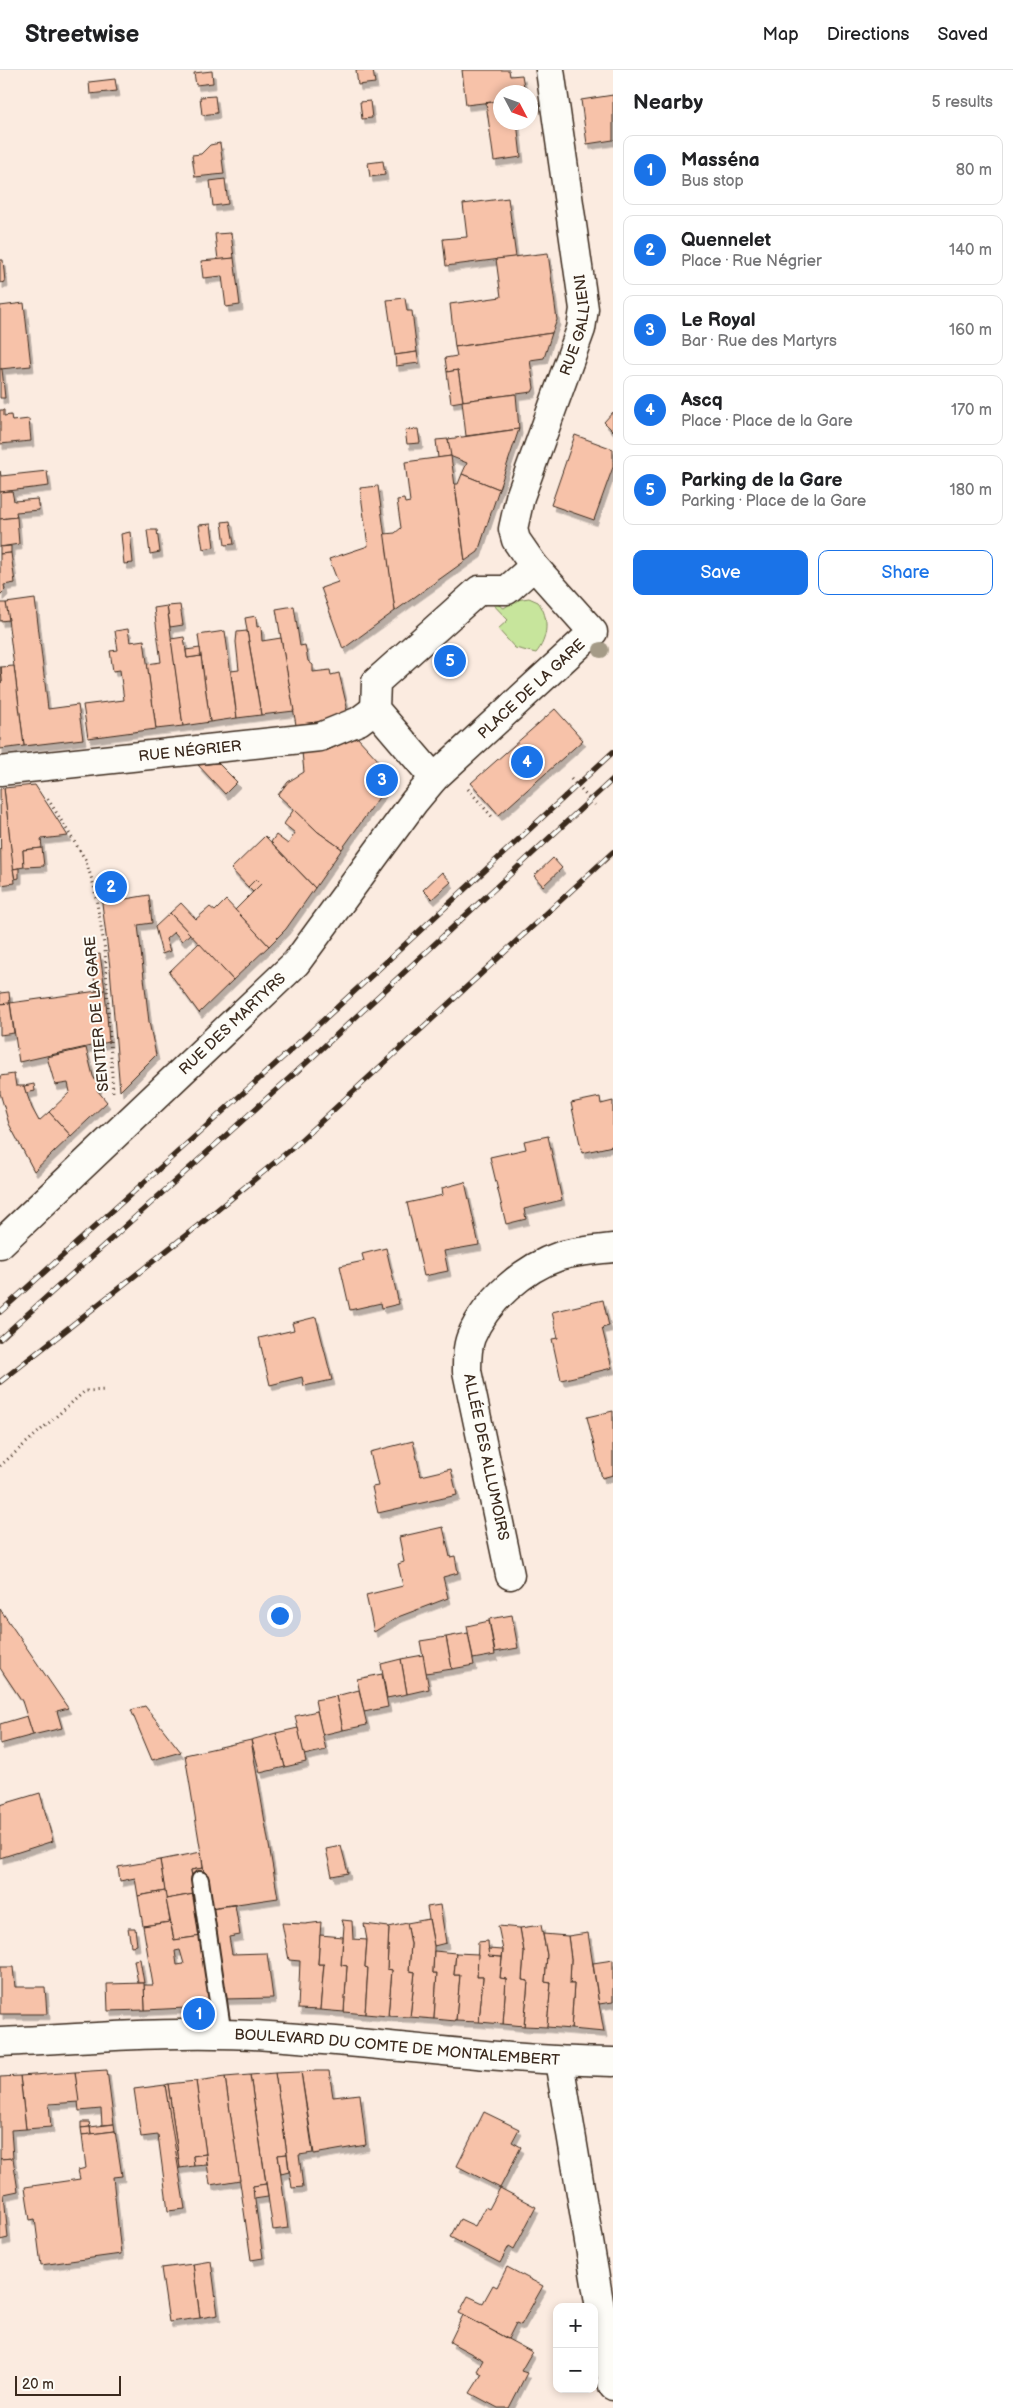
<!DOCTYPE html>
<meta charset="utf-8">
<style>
body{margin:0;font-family:"Balsamiq Sans",sans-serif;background:#f2f2f2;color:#202124}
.controls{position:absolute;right:15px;bottom:15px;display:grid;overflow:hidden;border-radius:10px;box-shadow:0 2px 8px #0003}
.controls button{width:45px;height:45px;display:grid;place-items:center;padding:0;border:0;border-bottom:1px solid #e0e0e0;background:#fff;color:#202124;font:25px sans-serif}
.compass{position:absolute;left:493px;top:15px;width:45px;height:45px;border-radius:50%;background:#fff;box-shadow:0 2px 8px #0003;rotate:131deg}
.scale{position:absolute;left:15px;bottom:12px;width:106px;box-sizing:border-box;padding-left:5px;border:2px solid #3b2a1e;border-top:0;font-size:14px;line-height:18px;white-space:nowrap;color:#3b2a1e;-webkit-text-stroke:4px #fdfcf7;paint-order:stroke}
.you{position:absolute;left:279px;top:1545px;width:18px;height:18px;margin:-12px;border:4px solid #fff;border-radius:50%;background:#1a73e8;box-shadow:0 0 0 8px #1a73e833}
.badge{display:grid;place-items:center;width:32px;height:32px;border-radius:50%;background:#1a73e8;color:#fff;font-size:16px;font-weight:700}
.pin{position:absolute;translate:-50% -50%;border:2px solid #fff;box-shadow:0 1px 5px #0006}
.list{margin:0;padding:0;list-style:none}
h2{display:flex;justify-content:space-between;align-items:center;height:65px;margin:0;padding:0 20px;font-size:21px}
h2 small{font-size:16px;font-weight:400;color:#757577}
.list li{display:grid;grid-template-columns:32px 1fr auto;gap:15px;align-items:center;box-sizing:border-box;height:70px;margin:0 10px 10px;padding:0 10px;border:1px solid #e0e0e0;border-radius:10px}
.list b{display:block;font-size:19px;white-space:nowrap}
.list p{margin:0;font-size:16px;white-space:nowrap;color:#757577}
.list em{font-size:16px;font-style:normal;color:#757577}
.actions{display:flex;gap:10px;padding:15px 20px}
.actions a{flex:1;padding:11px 0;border:1px solid #1a73e8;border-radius:10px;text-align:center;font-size:18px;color:#1a73e8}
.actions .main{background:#1a73e8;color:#fff}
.map{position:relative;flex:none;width:613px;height:2338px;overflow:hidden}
header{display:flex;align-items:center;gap:30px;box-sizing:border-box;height:70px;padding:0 25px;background:#fff;border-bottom:1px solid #e0e0e0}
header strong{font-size:24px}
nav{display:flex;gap:28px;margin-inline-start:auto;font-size:18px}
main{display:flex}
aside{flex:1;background:#fff}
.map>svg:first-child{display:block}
</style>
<header>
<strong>Streetwise</strong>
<nav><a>Map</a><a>Directions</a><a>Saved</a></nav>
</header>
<main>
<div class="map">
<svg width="613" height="2338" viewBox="0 0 613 2338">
<defs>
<filter id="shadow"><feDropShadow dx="3" dy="5.5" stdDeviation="0" flood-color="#0004"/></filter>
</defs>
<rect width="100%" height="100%" fill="#fbebe0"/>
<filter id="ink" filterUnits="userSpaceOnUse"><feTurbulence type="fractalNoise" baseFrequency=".02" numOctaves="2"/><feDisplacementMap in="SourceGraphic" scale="10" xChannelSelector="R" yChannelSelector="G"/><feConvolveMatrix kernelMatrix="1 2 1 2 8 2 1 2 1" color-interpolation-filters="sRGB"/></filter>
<g filter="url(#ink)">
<!-- green -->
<path fill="#c7e59c" stroke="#81885d" d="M529 528 538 532C550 547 548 569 536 583L515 578 498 559 508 550 488 529 504 538 516 530Z"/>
<!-- building -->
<g fill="#f7c2a9" stroke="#3b2a1e" fill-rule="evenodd" filter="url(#shadow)">
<polygon points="356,0 373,0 375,13 358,15"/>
<polygon points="462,0 509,0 510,6 522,5 525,22 500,22 500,31 466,35"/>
<polygon points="212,1 213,13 196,15 194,3"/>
<polygon points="115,9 117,21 90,24 89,12"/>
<polygon points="613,25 613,70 587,74 581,30"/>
<polygon points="215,26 217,43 202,45 200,27"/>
<polygon points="370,31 372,48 362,49 360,32"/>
<polygon points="500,31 500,52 517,52 521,87 494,91 486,33"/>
<polygon points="220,73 224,104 195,107 192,85 201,84 210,75"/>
<polygon points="383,91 385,105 370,107 368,93"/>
<polygon points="225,109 228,134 213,136 210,111"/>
<polygon points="508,128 516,187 446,196 443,169 467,167 463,134"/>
<polygon points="231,163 234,188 218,190 215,164"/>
<polygon points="548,183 557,250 552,263 455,277 450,234 501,227 496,189"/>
<polygon points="234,188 240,235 226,237 222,206 203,208 201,191"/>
<polygon points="0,190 3,190 5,212 0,213"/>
<polygon points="405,228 407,241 412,241 417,282 395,285 387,230"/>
<polygon points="24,233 31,296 0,299 0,236"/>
<polygon points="552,263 544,288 530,290 534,318 532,322 463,331 458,300 447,302 445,288 457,286 455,277"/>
<polygon points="417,282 419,293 396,296 395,285"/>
<polygon points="0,299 2,299 5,328 0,328"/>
<polygon points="458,300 463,331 451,333 447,302"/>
<polygon points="516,324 519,359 466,366 462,331"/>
<polygon points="0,340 4,340 4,346 11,345 12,351 29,349 31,371 0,374"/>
<polygon points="613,342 613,361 604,352"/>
<polygon points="418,359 420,373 407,374 405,360"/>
<polygon points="519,359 499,419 462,404 467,393 450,386 448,369"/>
<polygon points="575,365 613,379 613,397 594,450 551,435"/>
<polygon points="448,369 451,386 438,388 436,370"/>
<polygon points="451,386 465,491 395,541 384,464 395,463 401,458 397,430 404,429 405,433 410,432 405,392"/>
<polygon points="0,401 1,406 47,401 49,416 0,422"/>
<polygon points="462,404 499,419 478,482 465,491 455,414 458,414"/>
<polygon points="378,416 395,541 343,579 321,518 338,512 329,489 368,476 360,418"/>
<polygon points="12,421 14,431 37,429 39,440 16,442 17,447 0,449 0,422"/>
<polygon points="17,447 19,474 0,477 0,449"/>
<polygon points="230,451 234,474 225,475 222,452"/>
<polygon points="211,454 214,477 203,479 199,455"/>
<polygon points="147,460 157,460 160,482 150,484"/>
<polygon points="130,462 133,493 124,494 121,464"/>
<polygon points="11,476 11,483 0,484 0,477"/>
<polygon points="11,483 15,513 4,515 5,520 0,525 0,484"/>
<polygon points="35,529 48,639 78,635 83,669 24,676 6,533"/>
<polygon points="0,533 6,533 9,550 0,551"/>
<polygon points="180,535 183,555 170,557 167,536"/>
<polygon points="167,536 183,656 156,659 147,594 161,592 154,538"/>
<polygon points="294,536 300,576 305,575 308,591 313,595 313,602 330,600 331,605 339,603 347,637 343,648 296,655 276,539"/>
<polygon points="256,546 257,557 261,556 262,571 281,568 294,641 261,645 245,548"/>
<polygon points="128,559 130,572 144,570 156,659 88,668 83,635 124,630 120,600 113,601 110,581 118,580 115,561"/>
<polygon points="225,561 237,648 210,652 198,565"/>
<polygon points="247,561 261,645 237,648 231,601 239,600 236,572 237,562"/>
<polygon points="184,567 187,588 201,586 210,652 183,656 171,569"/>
<polygon points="200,578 201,586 187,588 186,580"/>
<polygon points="14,596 24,676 0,679 0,612 2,612 1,597"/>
<polygon points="1,597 2,612 0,612 0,597"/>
<polygon points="555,639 583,670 499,745 471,713"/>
<polygon points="357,667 390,703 390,712 342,779 318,762 278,725 288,712 304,702 302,682 324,679 326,681"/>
<polygon points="218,693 237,712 225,724 198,695"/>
<polygon points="35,715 68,766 41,769 42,778 23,780 24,797 13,799 4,718"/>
<polygon points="4,718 15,813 1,815 0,719"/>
<polygon points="294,739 318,762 342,779 315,818 271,772 276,765 288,774 295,763 284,754"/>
<polygon points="265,766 315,818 286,859 269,876 235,840 261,814 256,809 248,817 231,799"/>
<polygon points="42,778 44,796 24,797 23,780"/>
<polygon points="553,788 562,798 543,816 534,806"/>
<polygon points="19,798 19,808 15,809 13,799"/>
<polygon points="442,802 451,812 432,829 423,820"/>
<polygon points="121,804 124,829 102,833 99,806"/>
<polygon points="256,809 261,814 253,822 248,817"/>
<polygon points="149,825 152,853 138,855 149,952 156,985 120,1021 110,898 102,833"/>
<polygon points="226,830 269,876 233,910 170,843 181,833 196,849 210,837 215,841"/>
<polygon points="170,843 190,864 182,871 174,862 166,869 170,881 162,884 155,857"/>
<polygon points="199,873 233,910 199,943 169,902"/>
<polygon points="100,884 105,920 96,921 91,886"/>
<polygon points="105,920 109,972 19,992 10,933"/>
<polygon points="9,922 10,933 0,934 0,923"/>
<polygon points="10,933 14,963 0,965 0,934"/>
<polygon points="86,978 93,1006 99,1017 97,1020 107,1032 71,1066 49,1042 70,1022 68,1013 55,1015 47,987"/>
<polygon points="14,1004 16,1016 24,1016 32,1038 39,1051 49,1042 71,1066 34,1101 9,1054 0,1023 0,1006"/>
<polygon points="34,1014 35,1021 26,1023 24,1016"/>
<polygon points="600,1027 601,1034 613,1031 613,1080 612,1076 582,1083 571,1033"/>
<polygon points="548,1066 562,1130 524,1139 526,1149 506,1154 490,1087 526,1079 524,1071"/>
<polygon points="465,1112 479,1175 444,1181 448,1201 424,1206 407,1133 443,1125 442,1118"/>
<polygon points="386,1178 399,1234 382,1238 381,1233 350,1240 340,1196 364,1191 362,1184"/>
<polygon points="603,1230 609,1256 602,1258 612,1298 561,1310 552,1269 558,1268 552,1242"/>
<polygon points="316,1247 332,1310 304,1316 302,1307 270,1315 259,1268 294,1260 292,1253"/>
<polygon points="613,1341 613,1405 602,1408 587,1347"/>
<polygon points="413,1371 421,1406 451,1399 457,1425 378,1443 372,1417 378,1416 370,1382"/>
<polygon points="443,1457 450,1487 455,1486 458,1503 443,1507 448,1528 398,1547 374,1562 366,1525 403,1516 398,1494 404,1492 399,1467"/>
<polygon points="0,1539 68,1638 57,1641 62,1658 33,1665 22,1631 0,1598"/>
<polygon points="512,1545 518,1578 495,1582 489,1549"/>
<polygon points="489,1551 495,1585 473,1589 467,1556"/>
<polygon points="468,1563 474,1595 452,1599 446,1567"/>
<polygon points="446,1567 452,1599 426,1603 420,1571"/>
<polygon points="423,1585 429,1619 407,1624 401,1589"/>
<polygon points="401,1589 407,1624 387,1628 381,1594"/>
<polygon points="382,1604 388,1637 364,1642 357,1609"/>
<polygon points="359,1620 367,1655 343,1660 336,1626"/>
<polygon points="336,1626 343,1660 322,1665 315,1630"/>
<polygon points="145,1636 181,1682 152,1690 131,1640"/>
<polygon points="317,1641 326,1680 304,1685 295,1646"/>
<polygon points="27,1646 33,1665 0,1674 0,1654"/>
<polygon points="298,1658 306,1692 285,1697 276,1663"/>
<polygon points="276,1663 285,1697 260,1703 251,1670"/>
<polygon points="251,1670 278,1828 210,1838 185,1685"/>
<polygon points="40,1723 53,1771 0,1788 0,1735"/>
<polygon points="341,1776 348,1803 332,1806 326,1779"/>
<polygon points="201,1782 203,1798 191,1800 194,1824 166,1829 160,1790"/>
<polygon points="160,1790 165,1821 138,1826 135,1808 120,1811 118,1797"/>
<polygon points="203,1798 205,1805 192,1807 191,1800"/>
<polygon points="165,1821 170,1852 143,1856 138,1826"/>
<polygon points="194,1824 202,1866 174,1870 166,1829"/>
<polygon points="235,1835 240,1865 229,1867 232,1884 267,1883 273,1928 225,1929 210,1838"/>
<polygon points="440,1835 446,1873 434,1876 427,1837"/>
<polygon points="429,1849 434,1876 433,1903 437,1903 434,1949 410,1947 415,1902 409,1901 411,1874 407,1853"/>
<polygon points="342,1850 352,1851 353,1869 367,1870 365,1897 368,1898 365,1944 344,1942 347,1896 341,1895 344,1856"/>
<path d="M170 1852 174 1870 202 1866 212 1930 206 1937 145 1940 144 1915H153L143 1856ZM180 1880 184 1894 177 1895 175 1881Z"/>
<polygon points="321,1852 318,1894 324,1894 320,1940 298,1939 300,1891 289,1890 282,1853 305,1854"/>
<polygon points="407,1853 411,1874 409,1901 415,1902 410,1947 388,1946 392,1900 387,1899 389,1857"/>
<polygon points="364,1854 389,1857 387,1899 392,1900 388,1946 365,1944 368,1898 365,1897 367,1870"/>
<polygon points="541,1855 547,1885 545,1912 551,1913 547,1957 524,1956 528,1911 522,1910 524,1882 520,1858"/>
<polygon points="498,1856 520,1858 524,1882 522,1910 528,1911 524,1956 503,1954 506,1909 500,1908 503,1880"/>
<polygon points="128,1858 135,1858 137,1875 131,1876"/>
<polygon points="588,1863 599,1934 604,1962 571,1959 574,1914 570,1914 571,1889 568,1866"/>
<polygon points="543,1864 568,1866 571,1889 570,1914 574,1914 571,1959 547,1957 551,1913 545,1912 547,1885"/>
<polygon points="320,1865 343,1867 341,1895 347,1896 344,1942 320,1940 324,1894 318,1894"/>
<polygon points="488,1871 489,1886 502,1887 500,1908 506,1909 503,1954 479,1952 483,1907 477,1907 478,1872"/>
<polygon points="488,1879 503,1880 502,1887 489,1886"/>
<polygon points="434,1881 456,1883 454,1905 460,1905 456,1951 434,1949 437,1903 433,1903"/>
<polygon points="456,1883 478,1884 477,1907 483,1907 479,1952 456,1951 460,1905 454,1905"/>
<polygon points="140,1889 144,1913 138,1913 134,1890"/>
<polygon points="613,1890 613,1932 599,1934 593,1893"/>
<polygon points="0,1897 13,1897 15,1917 45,1917 47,1944 0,1944"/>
<polygon points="144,1913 145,1940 108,1941 107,1914"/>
<polygon points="107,2000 114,2054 102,2055 101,2039 79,2041 75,2002"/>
<polygon points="316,2001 329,2001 333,2027 360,2024 366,2075 314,2084 301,2002"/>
<polygon points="75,2002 79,2032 49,2034 51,2057 26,2059 20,2006"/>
<polygon points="301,2002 313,2083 299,2085 303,2117 292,2118 275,2003"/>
<polygon points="275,2003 287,2084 278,2085 288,2158 273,2160 250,2005"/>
<polygon points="250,2005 266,2114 253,2116 263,2188 251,2190 225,2007"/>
<polygon points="20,2006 26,2059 11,2060 13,2088 0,2089 0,2007"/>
<polygon points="225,2007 240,2110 210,2115 196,2011"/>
<polygon points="196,2011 206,2084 193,2086 194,2096 180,2098 168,2014"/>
<polygon points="168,2014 180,2098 177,2099 165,2015"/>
<polygon points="165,2015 185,2139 168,2141 158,2065 141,2067 134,2019"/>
<polygon points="484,2042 519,2059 512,2072 521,2077 500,2118 457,2096"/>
<polygon points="81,2052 89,2052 90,2057 81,2058"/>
<polygon points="114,2054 115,2061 91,2064 90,2057"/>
<polygon points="90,2057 91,2064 82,2065 81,2058"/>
<polygon points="115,2061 122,2106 113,2107 121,2184 41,2195 35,2149 30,2150 25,2117 80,2109 78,2100 86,2098 82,2065"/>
<polygon points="206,2084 207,2095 194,2096 193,2086"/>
<polygon points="287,2084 289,2102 281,2104 278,2085"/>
<polygon points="13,2088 18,2121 4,2124 8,2168 0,2170 0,2089"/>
<polygon points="266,2114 268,2127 254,2129 253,2116"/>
<polygon points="500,2118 536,2137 514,2179 509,2176 500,2193 450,2167 460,2149 475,2156 485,2137 489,2139"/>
<polygon points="211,2191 218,2245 200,2248 193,2194"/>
<polygon points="193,2194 200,2248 169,2252 161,2198"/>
<polygon points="507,2197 543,2216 521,2255 516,2253 508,2269 459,2243 468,2226 483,2233 493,2215 497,2217"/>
<polygon points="463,2245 532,2282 521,2301 527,2303 509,2338 498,2338 470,2323 482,2304 477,2301 483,2290 450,2272"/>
</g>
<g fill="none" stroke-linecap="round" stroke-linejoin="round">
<defs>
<polyline id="service" points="200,1810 223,1965"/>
<g id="minor">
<path id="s1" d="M0 701 320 667 359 651 375 639"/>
<polyline points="434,708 375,639 376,612 479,520 507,520 534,496"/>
<path id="s2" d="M0 1174 296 893 414 732 434 708 593 562 534 496 516 470 513 459 520 427 581 259 584 239 550 0"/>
<path d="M510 1505 467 1301C467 1289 467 1277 471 1267 486 1231 524 1198 560 1186 577 1181 595 1180 613 1178"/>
<polyline points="559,1991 613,2316"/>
</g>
<g id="tertiary">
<path id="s3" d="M0 1972C89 1968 180 1960 269 1966 384 1973 498 1990 613 1992"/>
</g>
</defs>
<!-- service casing -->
<use href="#service" stroke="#3b2a1e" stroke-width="20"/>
<!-- minor casing -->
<use href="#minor" stroke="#3b2a1e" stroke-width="31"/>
<!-- tertiary casing -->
<use href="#tertiary" stroke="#3b2a1e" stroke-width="31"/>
<!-- path -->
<g stroke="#3b2a1e" stroke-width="3" stroke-dasharray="1 4" stroke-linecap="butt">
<polyline points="571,709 595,735"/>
<polyline points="468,719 494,749"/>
<polyline points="48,729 85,789 94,816 105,880 113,1023"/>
<polyline points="0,1396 85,1321 106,1320"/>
</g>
<!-- service -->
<use href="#service" stroke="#fdfcf7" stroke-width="16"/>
<!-- minor -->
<use href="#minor" stroke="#fdfcf7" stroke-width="28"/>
<!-- tertiary -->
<use href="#tertiary" stroke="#fdfcf7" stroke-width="28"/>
<defs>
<g id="rail">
<polyline points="0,1242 291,980 613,682"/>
<polyline points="0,1269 304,995 613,709"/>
<polyline points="0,1312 199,1155 290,1080 613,782"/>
</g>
</defs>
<!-- rail casing -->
<use href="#rail" stroke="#3b2a1e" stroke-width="5.5"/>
<!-- rail -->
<use href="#rail" stroke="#fdfcf7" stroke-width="4" stroke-dasharray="11" stroke-linecap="butt"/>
</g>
<!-- trees -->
<circle fill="#a59b87" cx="601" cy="580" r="8"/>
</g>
<g text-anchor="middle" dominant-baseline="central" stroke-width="4" stroke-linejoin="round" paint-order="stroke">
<!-- street labels -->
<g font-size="15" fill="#3b2a1e" stroke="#fdfcf7">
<text stroke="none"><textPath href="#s2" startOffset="1201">RUE GALLIENI</textPath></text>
<text stroke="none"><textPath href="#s2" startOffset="771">PLACE DE LA GARE</textPath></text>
<text stroke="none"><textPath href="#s1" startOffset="191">RUE NÉGRIER</textPath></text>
<text transform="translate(97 944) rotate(-95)">SENTIER DE LA GARE</text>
<text stroke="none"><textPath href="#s2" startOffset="320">RUE DES MARTYRS</textPath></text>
<text transform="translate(486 1387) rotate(78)">ALLÉE DES ALLUMOIRS</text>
<text stroke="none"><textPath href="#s3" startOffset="398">BOULEVARD DU COMTE DE MONTALEMBERT</textPath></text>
</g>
</g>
</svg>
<div class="controls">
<button>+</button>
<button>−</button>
</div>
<svg class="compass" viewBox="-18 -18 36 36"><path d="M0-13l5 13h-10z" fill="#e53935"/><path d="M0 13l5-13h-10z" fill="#757577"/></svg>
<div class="scale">20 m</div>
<div class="you"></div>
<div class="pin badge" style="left:199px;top:1944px">1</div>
<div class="pin badge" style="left:111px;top:817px">2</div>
<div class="pin badge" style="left:382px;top:710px">3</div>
<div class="pin badge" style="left:527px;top:692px">4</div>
<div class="pin badge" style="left:450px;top:591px">5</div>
</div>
<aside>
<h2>Nearby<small>5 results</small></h2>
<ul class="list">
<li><span class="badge">1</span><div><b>Masséna</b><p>Bus stop</p></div><em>80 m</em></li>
<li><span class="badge">2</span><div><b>Quennelet</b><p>Place · Rue Négrier</p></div><em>140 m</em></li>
<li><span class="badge">3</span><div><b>Le Royal</b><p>Bar · Rue des Martyrs</p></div><em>160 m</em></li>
<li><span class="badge">4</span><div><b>Ascq</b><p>Place · Place de la Gare</p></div><em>170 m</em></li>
<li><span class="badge">5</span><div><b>Parking de la Gare</b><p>Parking · Place de la Gare</p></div><em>180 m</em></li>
</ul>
<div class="actions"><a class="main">Save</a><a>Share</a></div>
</aside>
</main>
